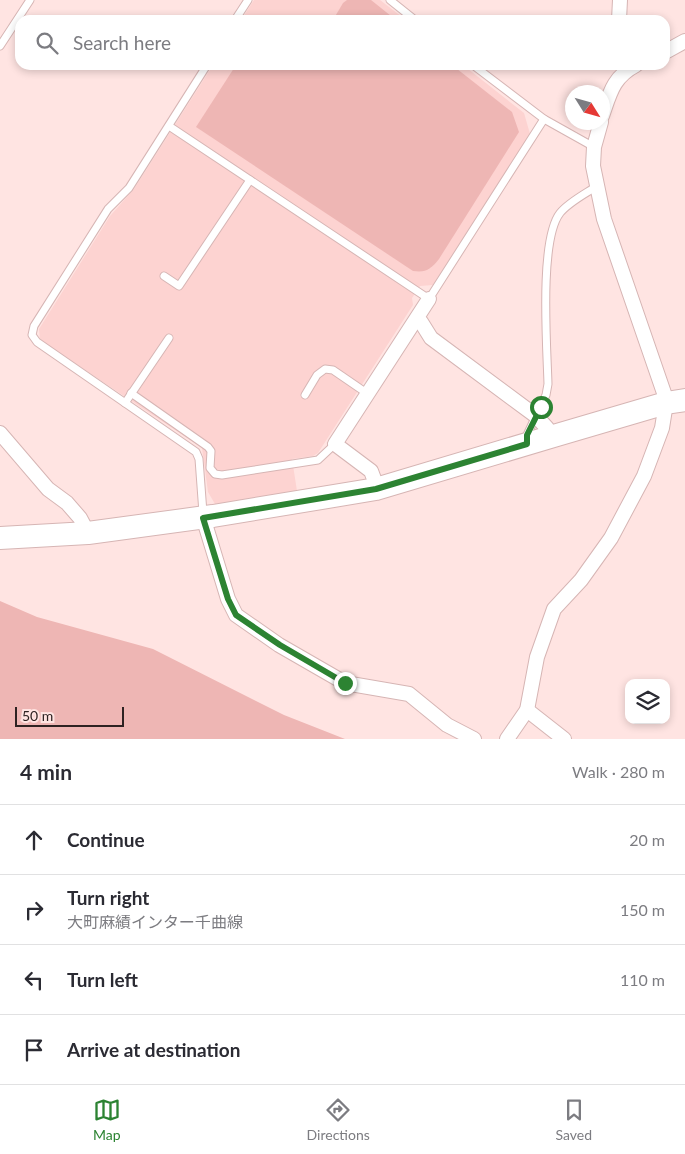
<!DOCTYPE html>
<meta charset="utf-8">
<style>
body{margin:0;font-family:Lato,"Noto Sans JP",sans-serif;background:#f2f2f3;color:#2b2b33}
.controls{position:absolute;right:15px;bottom:15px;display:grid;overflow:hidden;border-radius:10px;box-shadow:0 2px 8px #0003}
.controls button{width:45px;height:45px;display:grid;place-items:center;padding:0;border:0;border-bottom:1px solid #e1e1e2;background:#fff;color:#2b2b33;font:25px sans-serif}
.compass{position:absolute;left:565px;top:85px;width:45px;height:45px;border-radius:50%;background:#fff;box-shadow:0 2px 8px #0003;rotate:127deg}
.scale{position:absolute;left:15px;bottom:12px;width:109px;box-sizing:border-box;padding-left:5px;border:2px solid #2e2222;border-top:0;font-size:14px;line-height:18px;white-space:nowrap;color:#2e2222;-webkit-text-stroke:4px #ffe4e2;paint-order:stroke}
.stop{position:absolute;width:15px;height:15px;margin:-11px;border:4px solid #2c8332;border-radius:50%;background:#fff}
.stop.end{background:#2c8332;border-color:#fff;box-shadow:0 1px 5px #0008}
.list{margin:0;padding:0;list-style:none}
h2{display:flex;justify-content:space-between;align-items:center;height:65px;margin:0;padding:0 20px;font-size:21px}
h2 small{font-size:16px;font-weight:400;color:#7c7c81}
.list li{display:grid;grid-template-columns:32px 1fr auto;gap:15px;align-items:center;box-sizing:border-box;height:70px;padding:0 20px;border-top:1px solid #e1e1e2}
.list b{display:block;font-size:19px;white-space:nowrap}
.list p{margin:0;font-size:16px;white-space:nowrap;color:#7c7c81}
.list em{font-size:16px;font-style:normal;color:#7c7c81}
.icon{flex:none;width:28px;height:28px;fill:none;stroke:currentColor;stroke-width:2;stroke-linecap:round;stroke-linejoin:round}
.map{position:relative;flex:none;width:685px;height:739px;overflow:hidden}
.search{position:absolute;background:#fff;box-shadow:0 2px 8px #0003;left:15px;right:15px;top:15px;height:55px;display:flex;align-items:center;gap:12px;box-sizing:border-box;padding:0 18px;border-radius:15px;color:#7c7c81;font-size:19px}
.sheet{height:345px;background:#fff}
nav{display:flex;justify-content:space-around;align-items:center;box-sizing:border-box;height:70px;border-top:1px solid #e1e1e2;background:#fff;font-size:14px;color:#7c7c81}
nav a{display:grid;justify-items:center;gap:2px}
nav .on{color:#2c8332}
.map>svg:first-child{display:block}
</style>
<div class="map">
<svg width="685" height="739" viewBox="0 0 685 739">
<rect width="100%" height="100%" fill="#ffe4e2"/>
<!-- built -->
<g fill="#fdd3d1">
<polygon points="254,0 380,0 406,20 241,20"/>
<polygon points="213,65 463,65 524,113 530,134 433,285 420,286 412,298 413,305 318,453 313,456 292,459 297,491 215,504 208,492 202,448 40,340 39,329 110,216 134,189"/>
</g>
<!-- green -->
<g fill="#eeb6b4">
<polygon points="347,0 371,0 396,20 333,20 343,3"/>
<path d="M236 65H452L512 112 519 132 439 259C431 269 426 273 413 271L196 127Z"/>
<polygon points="0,601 37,617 153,649 284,715 345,739 0,739"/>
</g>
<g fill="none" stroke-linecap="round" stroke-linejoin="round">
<defs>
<g id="lane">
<polyline points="390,0 415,20"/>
<polyline points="235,20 248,0"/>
<polyline points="0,46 30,0"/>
<polyline points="473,65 544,119 594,147"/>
<polyline points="169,126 429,299 544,119"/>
<polyline points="164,276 179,286 250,180"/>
<polyline points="131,393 208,447 211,451 210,468 215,474 222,475 318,460 335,444"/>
<polyline points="305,395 317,375 325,369 333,370 368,394"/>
<polyline points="125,403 169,338"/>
<path d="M527 441V435L546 395 548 384C547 347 539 240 560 213 569 202 585 194 597 186"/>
<polyline points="203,513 199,459 196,452 37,342 32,335 34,326 108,209 129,188 207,65"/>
</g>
<g id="street">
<polyline points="619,20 620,0"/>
<polyline points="665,52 685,41"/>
<path d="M602 116C610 93 613 77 636 65"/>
<polyline points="417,319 421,322 431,338 536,416 547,428 549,437"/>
<polyline points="0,433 48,489 67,503 80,518 88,533"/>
<polyline points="376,489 374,479 371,471 335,444 429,299"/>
<polyline points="203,517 228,599 236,615 279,645 345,683 409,694 447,725 474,739"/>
<polyline points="527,710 564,739"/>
<polyline points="507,739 527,710 537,657 554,609 581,580 611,538 644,476 662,428 666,403 664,393 604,219 593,166 594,147 601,122"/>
</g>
<polyline id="primary" points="0,538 88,533 213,516 376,489 557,435 666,403 685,400"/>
</defs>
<!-- lane casing -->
<use href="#lane" stroke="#d6b5b4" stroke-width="9"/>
<!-- street casing -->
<use href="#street" stroke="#d6b5b4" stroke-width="16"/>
<!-- primary casing -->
<use href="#primary" stroke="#d6b5b4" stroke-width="24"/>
<!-- lane -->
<use href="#lane" stroke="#fff" stroke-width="7"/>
<!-- street -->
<use href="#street" stroke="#fff" stroke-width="14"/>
<!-- primary -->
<use href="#primary" stroke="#fff" stroke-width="22"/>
</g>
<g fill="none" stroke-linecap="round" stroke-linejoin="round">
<!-- route -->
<polyline stroke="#2c8332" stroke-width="6" points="345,683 280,645 236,615 228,599 203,518 376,489 527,444 527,435 541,407"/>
</g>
</svg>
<div class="controls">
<button><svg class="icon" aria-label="layers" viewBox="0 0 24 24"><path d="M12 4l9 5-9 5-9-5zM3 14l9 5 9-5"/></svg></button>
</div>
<svg class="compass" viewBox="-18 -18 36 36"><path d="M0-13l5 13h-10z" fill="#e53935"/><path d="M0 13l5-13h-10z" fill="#7c7c81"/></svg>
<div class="scale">50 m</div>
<div class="stop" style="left:541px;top:407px"></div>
<div class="stop end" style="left:345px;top:683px"></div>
<div class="search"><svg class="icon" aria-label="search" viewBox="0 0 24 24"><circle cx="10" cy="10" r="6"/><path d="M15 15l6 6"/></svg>Search here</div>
</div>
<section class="sheet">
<h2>4 min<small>Walk · 280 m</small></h2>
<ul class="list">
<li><svg class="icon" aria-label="ahead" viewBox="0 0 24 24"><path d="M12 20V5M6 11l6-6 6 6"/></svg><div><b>Continue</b></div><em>20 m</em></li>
<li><svg class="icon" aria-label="right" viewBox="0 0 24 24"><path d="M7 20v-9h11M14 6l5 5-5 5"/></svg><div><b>Turn right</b><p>大町麻績インター千曲線</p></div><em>150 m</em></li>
<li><svg class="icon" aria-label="left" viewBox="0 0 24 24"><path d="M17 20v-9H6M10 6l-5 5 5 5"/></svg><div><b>Turn left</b></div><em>110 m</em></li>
<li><svg class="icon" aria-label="arrive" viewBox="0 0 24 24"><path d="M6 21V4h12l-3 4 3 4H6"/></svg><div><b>Arrive at destination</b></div></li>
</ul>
</section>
<nav>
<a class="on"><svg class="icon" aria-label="map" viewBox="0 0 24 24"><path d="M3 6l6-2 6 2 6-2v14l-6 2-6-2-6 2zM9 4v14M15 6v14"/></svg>Map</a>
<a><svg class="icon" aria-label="directions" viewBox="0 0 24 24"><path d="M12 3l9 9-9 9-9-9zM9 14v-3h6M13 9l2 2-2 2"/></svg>Directions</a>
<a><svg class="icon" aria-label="saved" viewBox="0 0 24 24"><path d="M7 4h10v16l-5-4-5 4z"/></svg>Saved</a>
</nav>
